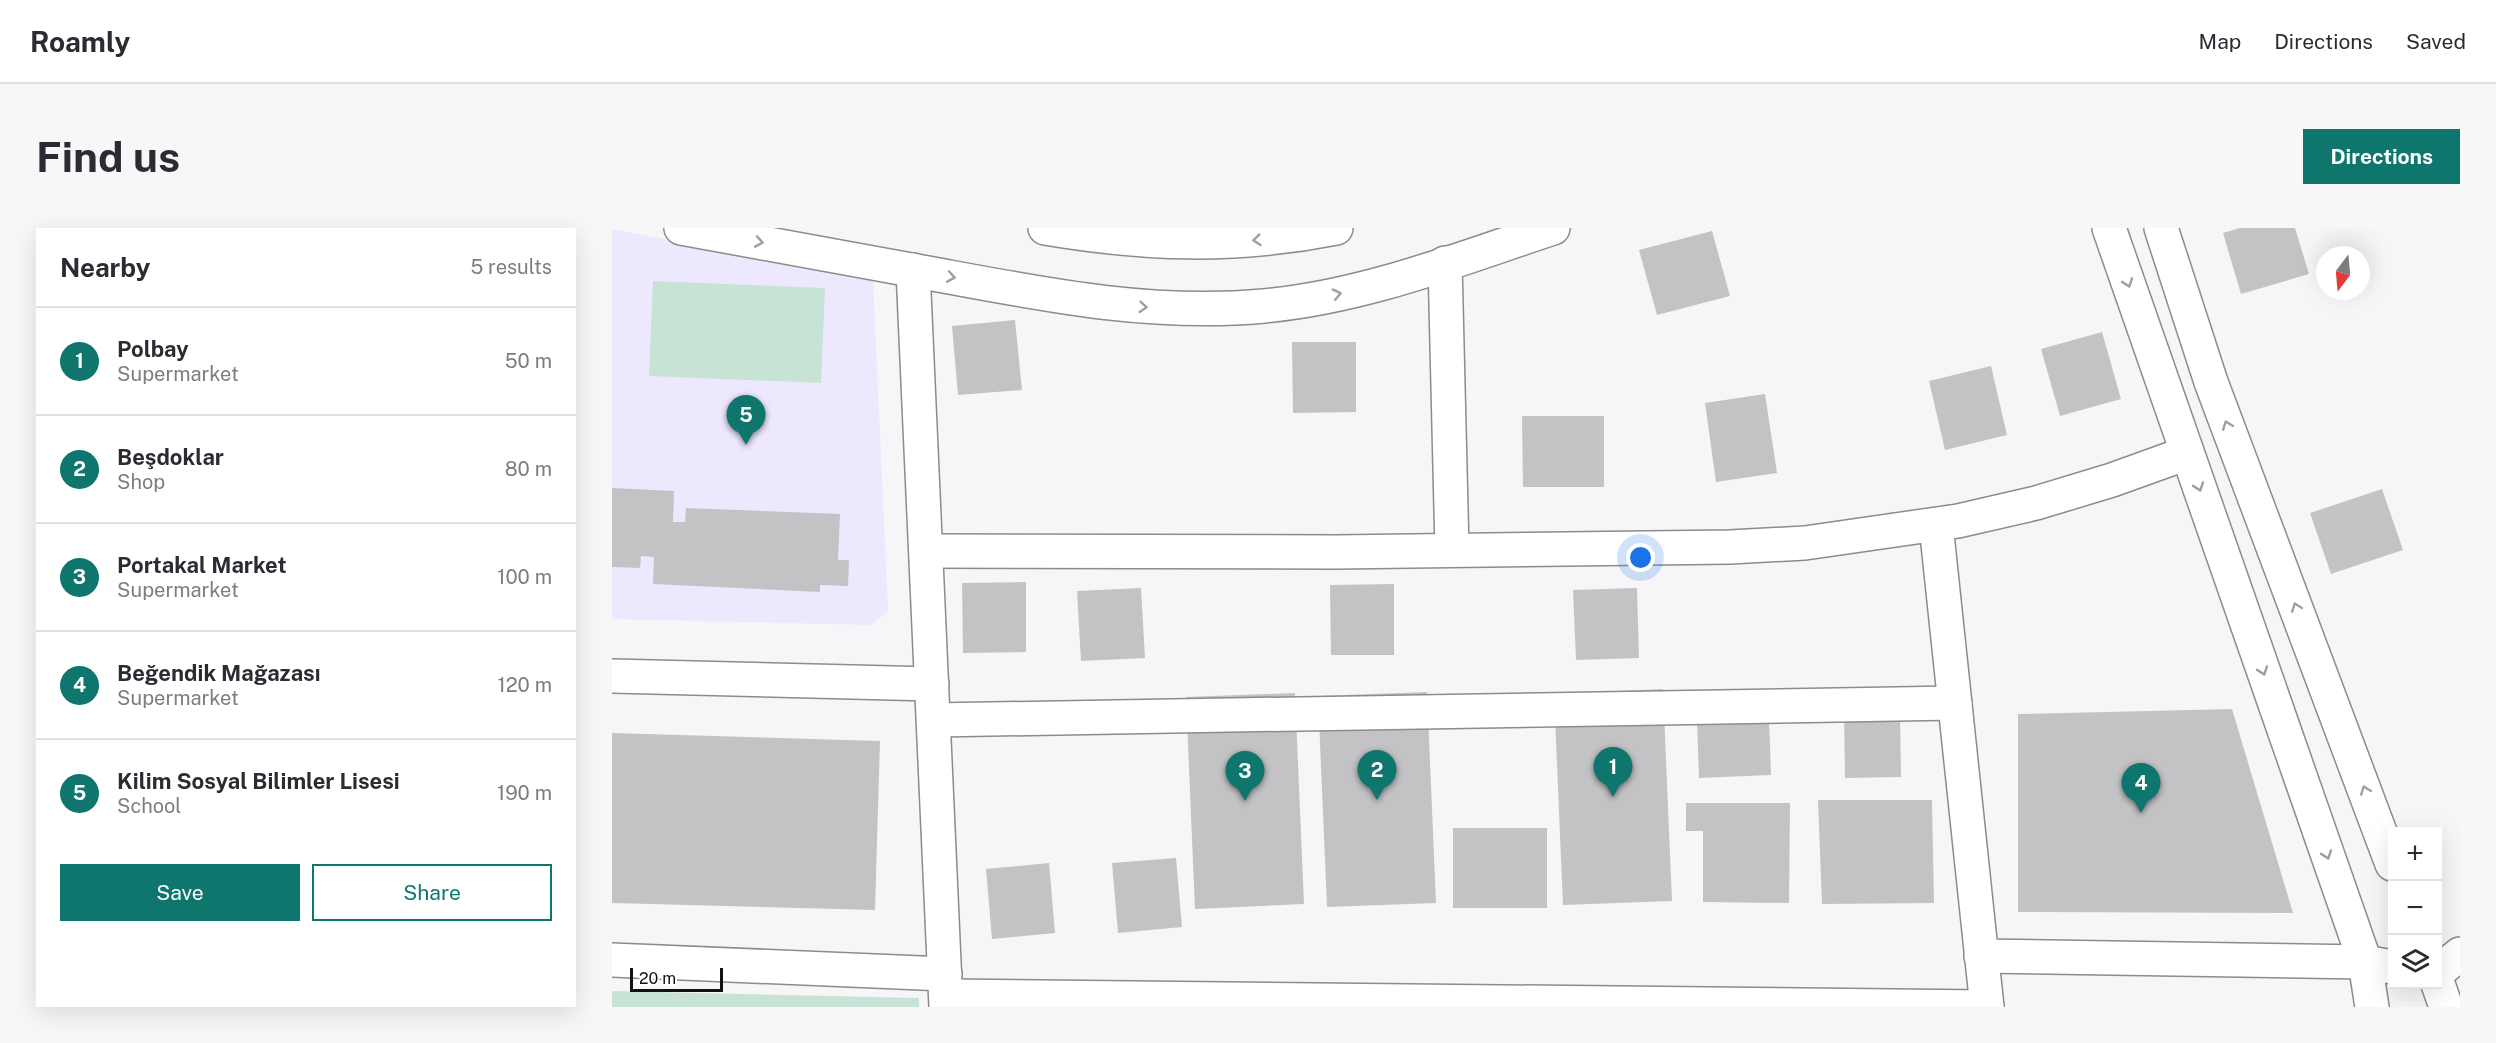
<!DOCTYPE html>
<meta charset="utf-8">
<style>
body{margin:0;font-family:"Public Sans",sans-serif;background:#f7f7f7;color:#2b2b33}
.controls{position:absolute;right:18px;bottom:18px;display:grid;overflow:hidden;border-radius:0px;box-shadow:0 6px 24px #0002}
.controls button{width:54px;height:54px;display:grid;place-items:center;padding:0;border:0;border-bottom:2px solid #e1e1e2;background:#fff;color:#2b2b33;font:30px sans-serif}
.compass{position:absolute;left:1704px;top:18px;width:54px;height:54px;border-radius:50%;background:#fff;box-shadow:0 6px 24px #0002;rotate:196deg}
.scale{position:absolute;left:18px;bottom:15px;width:93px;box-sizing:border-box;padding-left:6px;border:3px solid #131213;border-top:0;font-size:16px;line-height:21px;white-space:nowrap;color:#131213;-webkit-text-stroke:4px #fff;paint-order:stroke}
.you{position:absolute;left:1029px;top:330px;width:21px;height:21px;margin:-15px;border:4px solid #fff;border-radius:50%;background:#1a73e8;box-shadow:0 0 0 9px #1a73e833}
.badge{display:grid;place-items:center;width:39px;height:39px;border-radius:50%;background:#0f766e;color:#fff;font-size:20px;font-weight:700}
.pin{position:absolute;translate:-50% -50px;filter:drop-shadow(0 2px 3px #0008)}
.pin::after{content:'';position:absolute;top:32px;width:21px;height:18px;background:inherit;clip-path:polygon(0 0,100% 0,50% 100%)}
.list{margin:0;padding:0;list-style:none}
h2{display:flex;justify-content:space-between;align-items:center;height:78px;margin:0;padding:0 24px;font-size:26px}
h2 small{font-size:20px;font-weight:400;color:#7c7c81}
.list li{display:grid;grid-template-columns:39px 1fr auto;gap:18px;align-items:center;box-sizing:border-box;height:108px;padding:0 24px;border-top:2px solid #e1e1e2}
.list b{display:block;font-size:22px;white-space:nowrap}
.list p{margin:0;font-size:20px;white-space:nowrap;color:#7c7c81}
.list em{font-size:20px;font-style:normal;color:#7c7c81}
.actions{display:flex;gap:12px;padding:18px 24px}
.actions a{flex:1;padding:14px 0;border:2px solid #0f766e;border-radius:0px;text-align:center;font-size:21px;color:#0f766e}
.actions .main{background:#0f766e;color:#fff}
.icon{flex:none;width:33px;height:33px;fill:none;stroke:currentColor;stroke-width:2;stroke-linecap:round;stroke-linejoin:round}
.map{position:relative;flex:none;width:1848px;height:779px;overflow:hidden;border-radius:0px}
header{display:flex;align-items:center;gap:36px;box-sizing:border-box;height:84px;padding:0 30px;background:#fff;border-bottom:2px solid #e1e1e2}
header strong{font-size:28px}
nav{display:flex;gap:33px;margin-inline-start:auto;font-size:21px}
.intro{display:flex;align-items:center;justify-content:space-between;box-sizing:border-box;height:144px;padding:0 36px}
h1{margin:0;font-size:42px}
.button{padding:15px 27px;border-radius:0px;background:#0f766e;color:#fff;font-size:21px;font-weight:700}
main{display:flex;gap:36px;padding:0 36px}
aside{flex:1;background:#fff;border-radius:0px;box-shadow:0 6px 24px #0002}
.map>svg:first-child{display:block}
</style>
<header>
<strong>Roamly</strong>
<nav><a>Map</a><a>Directions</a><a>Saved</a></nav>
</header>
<div class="intro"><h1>Find us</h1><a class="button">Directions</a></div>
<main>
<aside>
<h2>Nearby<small>5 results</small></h2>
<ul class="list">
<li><span class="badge">1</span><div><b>Polbay</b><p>Supermarket</p></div><em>50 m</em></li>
<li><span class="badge">2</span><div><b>Beşdoklar</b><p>Shop</p></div><em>80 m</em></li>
<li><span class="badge">3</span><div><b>Portakal Market</b><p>Supermarket</p></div><em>100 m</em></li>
<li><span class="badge">4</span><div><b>Beğendik Mağazası</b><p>Supermarket</p></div><em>120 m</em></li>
<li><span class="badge">5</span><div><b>Kilim Sosyal Bilimler Lisesi</b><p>School</p></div><em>190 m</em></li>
</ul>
<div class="actions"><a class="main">Save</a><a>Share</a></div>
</aside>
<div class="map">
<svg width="1848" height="779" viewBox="0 0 1848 779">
<rect width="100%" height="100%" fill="#f7f5f7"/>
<!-- education -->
<polygon fill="#eee8fe" points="0,1 261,52 276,383 259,397 0,391"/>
<!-- green -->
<g fill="#c7e3d5">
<polygon points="41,53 213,60 209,155 37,148"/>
<polygon points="0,763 307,770 307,779 0,779"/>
</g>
<!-- building -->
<g fill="#c3c3c6">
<polygon points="1628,0 1683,0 1697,46 1629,66 1611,5"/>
<polygon points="1100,3 1118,68 1045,87 1027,22"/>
<polygon points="403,92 410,162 346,167 340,98"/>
<polygon points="1490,104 1509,171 1448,188 1429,121"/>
<polygon points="680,114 744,114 744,184 681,185"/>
<polygon points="1379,138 1395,207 1333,222 1317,153"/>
<polygon points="1153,166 1165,245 1104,254 1093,175"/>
<polygon points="910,188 992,188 992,259 911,259"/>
<polygon points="0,260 62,263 61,294 73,294 74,280 228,286 226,332 237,332 236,358 208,357 208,364 41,356 42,329 29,328 28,340 0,339"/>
<polygon points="1770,261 1791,322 1719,346 1698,285"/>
<polygon points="414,354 414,424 351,425 350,355"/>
<polygon points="782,356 782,427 719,427 718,357"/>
<polygon points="529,360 533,430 469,433 465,363"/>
<polygon points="1025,360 1027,430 964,432 961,362"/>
<polygon points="1051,461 1060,673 951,677 942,466"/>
<polygon points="815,464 824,675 715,679 706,468"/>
<polygon points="683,465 692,676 583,681 574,469"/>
<polygon points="1620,481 1681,685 1406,684 1406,486"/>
<polygon points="1232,484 1288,484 1289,549 1233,550"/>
<polygon points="1157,490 1159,547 1087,550 1085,492"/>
<polygon points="0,505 268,513 263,682 0,675"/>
<polygon points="1206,572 1320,572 1322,675 1210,676"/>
<polygon points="1074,575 1178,575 1177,675 1091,674 1091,603 1074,603"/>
<rect x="841" y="600" width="94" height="80"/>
<polygon points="564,630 570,699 506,705 500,635"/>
<polygon points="437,635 443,705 380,711 374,641"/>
</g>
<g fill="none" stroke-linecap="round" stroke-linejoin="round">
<defs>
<g id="minor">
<path d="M69 0C157 16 245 32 332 48 439 68 543 88 652 78 752 69 847 31 941 0"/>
<path d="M433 0C534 17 623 20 724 0"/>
<polyline points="1497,0 1753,734 1760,779"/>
<polyline points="1549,0 1599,154 1780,636"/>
<polyline points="833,35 840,322"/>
<polyline points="301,42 334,779"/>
<polyline points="1324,297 1375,779"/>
<polyline points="314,323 724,324 1118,319 1193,315 1346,293 1424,275 1500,252 1575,225"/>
<polyline points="0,448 320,456"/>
<polyline points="322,492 1343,475"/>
<polyline points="1369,728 1753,734 1780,739"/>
<polyline points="0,732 333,746"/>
<polyline points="1826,744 1848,726"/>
<polyline points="1826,756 1834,779"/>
<polyline points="334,768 1375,779"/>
</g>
</defs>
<!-- minor casing -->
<use href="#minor" stroke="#8c8b8d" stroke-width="36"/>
<!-- minor -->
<use href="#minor" stroke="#fff" stroke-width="33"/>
</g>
<!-- one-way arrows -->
<defs><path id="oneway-chevron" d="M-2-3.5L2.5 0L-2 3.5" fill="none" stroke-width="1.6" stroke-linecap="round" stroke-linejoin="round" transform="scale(1.5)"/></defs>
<g stroke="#a1a0a1">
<use href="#oneway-chevron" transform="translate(645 12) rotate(174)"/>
<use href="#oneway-chevron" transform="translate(147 14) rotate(10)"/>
<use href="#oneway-chevron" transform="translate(339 49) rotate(10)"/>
<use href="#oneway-chevron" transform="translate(1516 55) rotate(71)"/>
<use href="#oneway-chevron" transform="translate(725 66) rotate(-13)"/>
<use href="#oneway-chevron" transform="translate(531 79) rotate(5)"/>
<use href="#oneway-chevron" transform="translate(1615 197) rotate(-111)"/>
<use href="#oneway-chevron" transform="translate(1587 259) rotate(71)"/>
<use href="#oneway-chevron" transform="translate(1684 379) rotate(-111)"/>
<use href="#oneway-chevron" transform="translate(1651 443) rotate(71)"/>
<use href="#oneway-chevron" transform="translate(1753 562) rotate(-111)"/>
<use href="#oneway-chevron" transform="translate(1715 627) rotate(71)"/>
</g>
</svg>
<div class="controls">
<button>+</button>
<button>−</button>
<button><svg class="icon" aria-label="layers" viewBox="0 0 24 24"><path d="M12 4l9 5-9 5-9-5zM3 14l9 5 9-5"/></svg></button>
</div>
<svg class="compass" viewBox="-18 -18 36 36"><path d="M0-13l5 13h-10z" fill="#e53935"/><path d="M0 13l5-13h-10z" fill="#7c7c81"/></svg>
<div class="scale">20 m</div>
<div class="you"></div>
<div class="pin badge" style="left:1001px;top:569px">1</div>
<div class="pin badge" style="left:765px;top:572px">2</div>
<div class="pin badge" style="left:633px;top:573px">3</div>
<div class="pin badge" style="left:1529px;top:585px">4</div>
<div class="pin badge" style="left:134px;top:217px">5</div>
</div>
</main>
